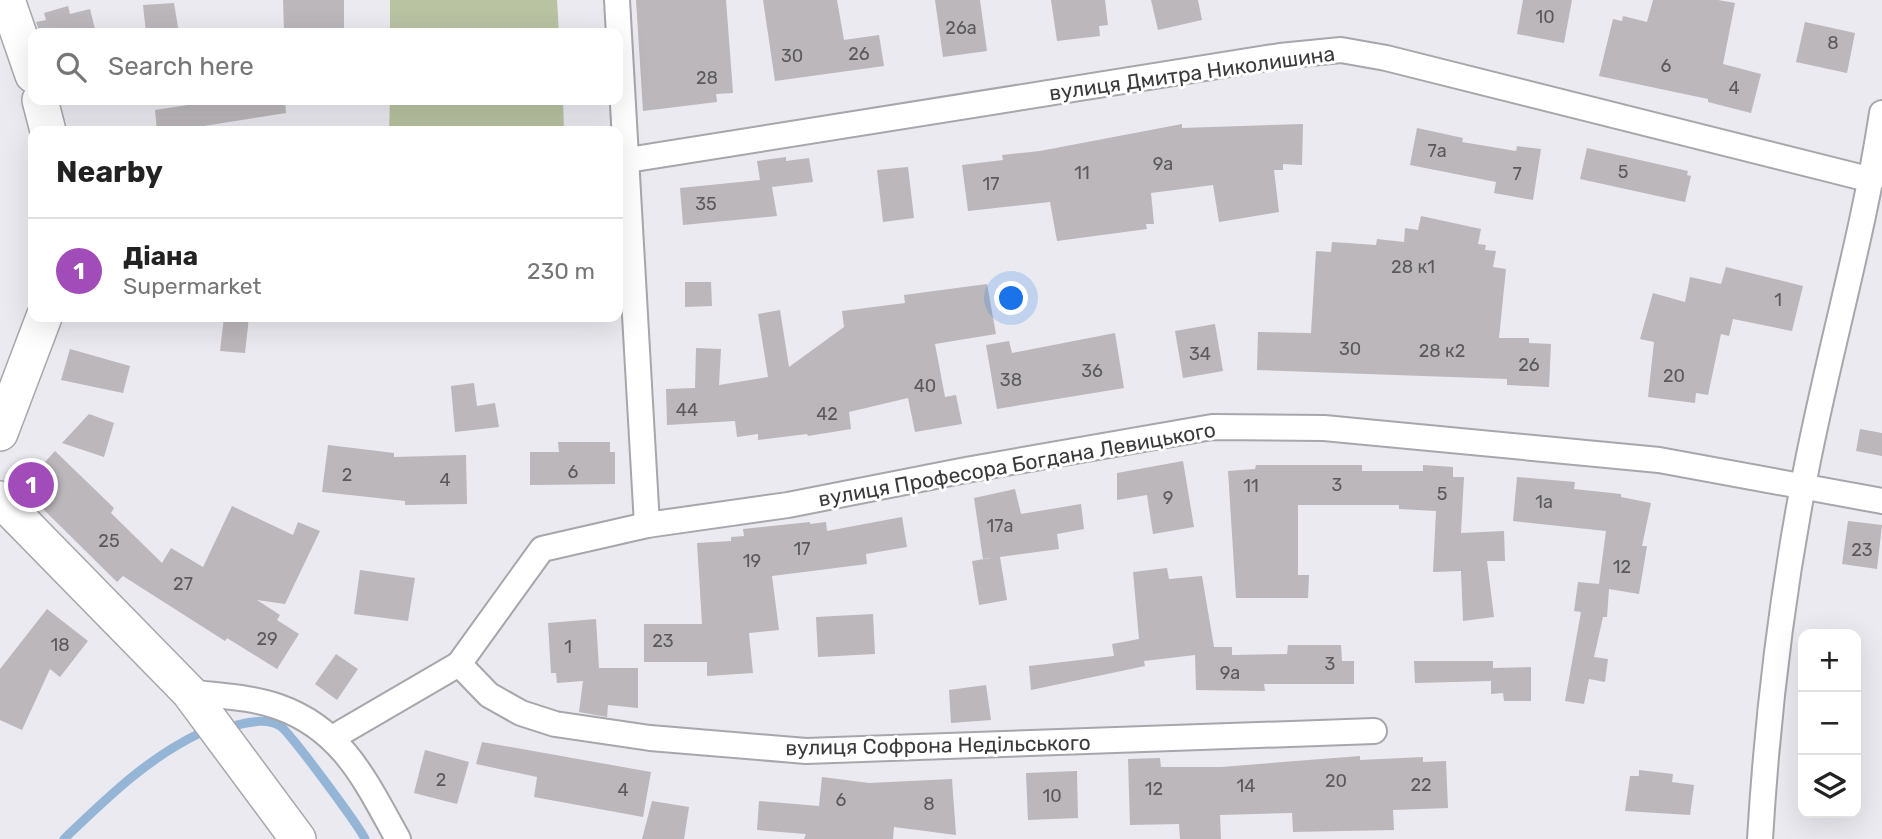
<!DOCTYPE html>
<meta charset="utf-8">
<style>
body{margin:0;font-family:Rubik,sans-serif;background:#f6f6f6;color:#222}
.controls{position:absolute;right:21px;bottom:21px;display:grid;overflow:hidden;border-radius:14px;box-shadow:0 7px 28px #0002}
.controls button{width:63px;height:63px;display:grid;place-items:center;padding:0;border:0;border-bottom:2px solid #e0e0e0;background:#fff;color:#222;font:35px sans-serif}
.you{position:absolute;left:1012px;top:299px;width:24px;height:24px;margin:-18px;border:5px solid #fff;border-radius:50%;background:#1a73e8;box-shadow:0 0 0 10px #1a73e833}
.badge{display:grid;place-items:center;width:46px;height:46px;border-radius:50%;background:#a24cb9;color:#fff;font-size:23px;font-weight:700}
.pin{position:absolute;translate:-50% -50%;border:4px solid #fff;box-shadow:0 2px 7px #0006}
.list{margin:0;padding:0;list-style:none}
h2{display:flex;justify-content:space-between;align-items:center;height:91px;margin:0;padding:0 28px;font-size:30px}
h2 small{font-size:23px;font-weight:400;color:#767676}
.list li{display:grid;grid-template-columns:46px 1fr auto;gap:21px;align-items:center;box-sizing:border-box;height:105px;padding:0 28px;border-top:2px solid #e0e0e0}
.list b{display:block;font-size:26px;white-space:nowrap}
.list p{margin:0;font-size:23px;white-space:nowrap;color:#767676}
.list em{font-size:23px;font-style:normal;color:#767676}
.icon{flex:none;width:38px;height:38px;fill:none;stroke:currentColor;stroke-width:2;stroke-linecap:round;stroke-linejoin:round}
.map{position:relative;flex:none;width:1882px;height:839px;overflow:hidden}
.search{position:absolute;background:#fff;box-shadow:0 7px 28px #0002;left:28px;top:28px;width:595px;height:77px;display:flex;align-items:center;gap:18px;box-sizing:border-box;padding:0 24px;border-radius:14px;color:#767676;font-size:26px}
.panel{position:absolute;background:#fff;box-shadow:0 7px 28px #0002;left:28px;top:126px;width:595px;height:196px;border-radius:14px}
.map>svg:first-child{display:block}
</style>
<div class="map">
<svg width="1882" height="839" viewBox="0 0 1882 839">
<rect width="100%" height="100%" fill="#eaeaf0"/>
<!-- green -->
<g fill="#b9c3a2">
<polygon points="390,0 557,0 559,33 390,33"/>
<polygon points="390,100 563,100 564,131 389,131"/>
</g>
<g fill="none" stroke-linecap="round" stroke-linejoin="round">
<!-- stream -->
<g stroke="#95b5d7" stroke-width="9">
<path d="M237 725C251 722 267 718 280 726 289 731 359 826 365 839"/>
<path d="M64 839C107 798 146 759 200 733"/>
</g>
</g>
<!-- building -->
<g fill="#bcb7ba">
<polygon points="283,0 344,0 344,33 284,32"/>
<polygon points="636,0 726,0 733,93 716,94 717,102 643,111"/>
<polygon points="763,0 837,0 844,40 879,35 884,66 775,81"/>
<polygon points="935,0 980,0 987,51 943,57"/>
<polygon points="1051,0 1105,0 1108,25 1099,26 1100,36 1057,41"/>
<polygon points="1151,0 1198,0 1202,20 1158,30"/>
<polygon points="1523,0 1572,0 1564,43 1517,34"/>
<polygon points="1653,0 1718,0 1735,3 1723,64 1761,74 1751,113 1708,102 1708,99 1599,76 1613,19 1622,21 1623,16 1647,22"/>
<polygon points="174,3 179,33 146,33 143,5"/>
<polygon points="68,6 70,14 90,9 96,33 40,33 36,22 46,20 44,13"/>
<polygon points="1805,22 1855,33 1847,73 1796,62"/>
<polygon points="220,100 285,100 286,113 198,127 199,131 157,131 155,110"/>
<polygon points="1182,124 1182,128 1303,124 1302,165 1283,164 1283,170 1274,170 1279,212 1219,222 1213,185 1151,193 1154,224 1146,224 1147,229 1057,241 1050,202 968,211 962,165 1003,160 1002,155 1040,151"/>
<polygon points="1417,128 1463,138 1462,142 1516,151 1517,146 1541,149 1533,200 1494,193 1496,182 1410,165"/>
<polygon points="1587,148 1688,171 1687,175 1691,176 1685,202 1580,179"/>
<polygon points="786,157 786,161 809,158 813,182 772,187 777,216 683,225 680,188 760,180 757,161"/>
<polygon points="908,167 914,218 883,222 877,170"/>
<polygon points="1421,216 1481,229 1478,244 1486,245 1485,250 1496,251 1493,267 1506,269 1499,338 1529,338 1529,343 1551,344 1549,387 1507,385 1507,379 1257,370 1258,332 1311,333 1316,251 1331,252 1332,242 1376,245 1377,239 1404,242 1405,228 1418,230"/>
<polygon points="1726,267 1803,286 1792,331 1733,319 1729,336 1721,334 1708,395 1696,393 1695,403 1648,397 1654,342 1640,339 1653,293 1685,302 1690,277 1721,284"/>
<polygon points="685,282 711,282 712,306 685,307"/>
<polygon points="987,284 996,334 935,344 945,397 956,395 962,424 915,432 908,398 849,412 851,429 808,436 807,434 758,440 758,434 737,437 735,421 667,425 666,389 695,388 696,348 721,349 719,385 768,377 758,314 780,310 789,367 844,327 842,311 905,303 904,295"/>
<polygon points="224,317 249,317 245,353 220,351"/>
<polygon points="1215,324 1223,371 1183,378 1175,331"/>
<polygon points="1115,333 1124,388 997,409 986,345 1009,341 1012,353"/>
<polygon points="70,349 130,366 123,393 61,380"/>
<polygon points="474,383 477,406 495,403 499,427 455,432 451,386"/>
<polygon points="89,414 114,423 104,457 62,443"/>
<polygon points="1860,429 1882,433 1882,456 1856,451"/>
<polygon points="558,442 610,442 610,452 615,452 615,484 530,485 530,452 559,452"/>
<polygon points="328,445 394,453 394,457 466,455 467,504 405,505 405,501 322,492"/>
<polygon points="55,451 114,508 111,513 162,563 171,548 203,567 232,506 293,535 298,522 320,531 285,604 257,600 280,615 277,620 299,634 277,669 227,638 225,641 123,576 117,582 40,506 45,502 32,489 33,475"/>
<polygon points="1183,461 1194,527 1153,534 1147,495 1117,500 1117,473"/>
<polygon points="1256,465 1362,465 1362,471 1423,471 1423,465 1453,467 1453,477 1464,477 1461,533 1504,531 1505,561 1487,561 1494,617 1463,621 1461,571 1433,572 1436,511 1399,509 1399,505 1298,505 1298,575 1309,575 1308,598 1236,598 1228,471 1255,469"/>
<polygon points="1517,477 1575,482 1574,489 1621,494 1621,497 1651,503 1642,546 1647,546 1639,594 1609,589 1607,617 1603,617 1594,657 1608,659 1605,682 1589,679 1584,704 1565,701 1581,612 1574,611 1578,582 1599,584 1606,531 1513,521"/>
<polygon points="1015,489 1021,514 1081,504 1084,529 1057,534 1059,549 1000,557 1007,600 979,605 972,561 997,557 983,559 974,498"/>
<polygon points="902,517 907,547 866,554 867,564 772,576 779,630 749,633 753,673 707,676 707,662 644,662 644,624 702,624 697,543 731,541 731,537 744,536 743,529 810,522 810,524 826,522 827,531"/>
<polygon points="1848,521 1882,525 1877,569 1842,564"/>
<polygon points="1167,568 1169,579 1202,576 1214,647 1232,647 1232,655 1287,654 1288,645 1341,645 1342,661 1354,661 1354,684 1264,684 1265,691 1196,690 1195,655 1144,661 1145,666 1031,690 1029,666 1114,656 1112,644 1139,639 1133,572"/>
<polygon points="360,570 415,578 408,621 354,614"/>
<polygon points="47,609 88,641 60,677 50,669 22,730 0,720 0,669"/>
<polygon points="873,614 875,654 818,657 816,617"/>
<polygon points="596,619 599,668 638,668 638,708 608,705 607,717 579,712 583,681 557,683 556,673 551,673 548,623"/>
<polygon points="336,654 358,669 337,700 315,684"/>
<polygon points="1414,661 1493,661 1493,668 1531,667 1531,701 1504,701 1503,693 1491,694 1491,681 1415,683"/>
<polygon points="986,685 991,720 951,723 949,690"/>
<polygon points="482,742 651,772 643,817 534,797 537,777 476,764"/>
<polygon points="425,750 469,762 457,804 414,793"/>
<polygon points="1360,756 1360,760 1423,757 1423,762 1446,761 1448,808 1393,810 1394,830 1293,832 1292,813 1220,815 1221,839 1180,839 1179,824 1130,825 1128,759 1160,758 1161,767 1221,767"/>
<polygon points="1639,770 1673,774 1672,782 1694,785 1690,815 1625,811 1630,776 1639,776"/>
<polygon points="1077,771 1078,818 1028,820 1026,773"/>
<polygon points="822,777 869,783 952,779 956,835 894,827 893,839 804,839 806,834 757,830 759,801 819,806"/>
<polygon points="652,801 689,807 684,839 642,839"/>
</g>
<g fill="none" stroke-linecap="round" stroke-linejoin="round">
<defs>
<g id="street">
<polyline points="617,0 647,525"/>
<polyline points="628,160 1280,56 1341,50 1386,58 1872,180"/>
<polyline points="459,664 542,549 647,525 788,505 966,470 1212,427 1324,428 1659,460 1882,501"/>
<path d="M189 692C218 696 252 697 279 707 344 730 367 784 398 839"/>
<polyline points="332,738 459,664 489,695 521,713 555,724 650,738 806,751 1374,731"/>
<path d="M1760 839C1767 721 1781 602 1803 486 1826 361 1863 239 1882 113"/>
</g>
<g id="secondary">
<polyline points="7,0 33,75"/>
<polyline points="40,100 48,131"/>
<polyline points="0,433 44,317"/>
<polyline points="0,499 189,692 298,839"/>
</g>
</defs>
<!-- street casing -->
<use href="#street" stroke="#a6a6ac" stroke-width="28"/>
<!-- secondary casing -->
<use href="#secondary" stroke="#a6a6ac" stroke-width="38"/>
<!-- street -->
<use href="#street" stroke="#fff" stroke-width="24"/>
<!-- secondary -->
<use href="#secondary" stroke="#fff" stroke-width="35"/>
</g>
<g text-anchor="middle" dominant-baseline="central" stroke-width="6" stroke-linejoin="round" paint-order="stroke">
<!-- number labels -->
<g font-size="18" fill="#5a595c">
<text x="1545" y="17">10</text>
<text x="961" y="28">26а</text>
<text x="1833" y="43">8</text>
<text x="859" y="54">26</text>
<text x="792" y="56">30</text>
<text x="1666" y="66">6</text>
<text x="707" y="78">28</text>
<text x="1734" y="88">4</text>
<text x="1437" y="151">7а</text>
<text x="1163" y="164">9а</text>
<text x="1623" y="172">5</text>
<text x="1082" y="173">11</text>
<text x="1517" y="174">7</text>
<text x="991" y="184">17</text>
<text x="706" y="204">35</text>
<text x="1413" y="267">28 к1</text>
<text x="1778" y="300">1</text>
<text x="1350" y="349">30</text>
<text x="1442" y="351">28 к2</text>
<text x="1200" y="354">34</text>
<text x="1529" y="365">26</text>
<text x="1092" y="371">36</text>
<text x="1674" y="376">20</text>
<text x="1011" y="380">38</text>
<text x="925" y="386">40</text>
<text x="687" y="410">44</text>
<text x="827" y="414">42</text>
<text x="573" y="472">6</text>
<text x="347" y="475">2</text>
<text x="445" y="480">4</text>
<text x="1337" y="485">3</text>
<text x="1251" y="486">11</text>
<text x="1442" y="494">5</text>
<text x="1168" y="498">9</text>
<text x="1544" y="502">1а</text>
<text x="1000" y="526">17а</text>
<text x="109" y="541">25</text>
<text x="802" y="549">17</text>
<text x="1862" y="550">23</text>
<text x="752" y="561">19</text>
<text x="1622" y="567">12</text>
<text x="183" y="584">27</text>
<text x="267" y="639">29</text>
<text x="663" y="641">23</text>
<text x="60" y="645">18</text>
<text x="568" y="647">1</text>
<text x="1330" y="664">3</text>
<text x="1230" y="673">9а</text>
<text x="441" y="780">2</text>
<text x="1336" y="781">20</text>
<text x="1421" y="785">22</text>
<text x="1246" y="786">14</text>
<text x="1154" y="789">12</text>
<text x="623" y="790">4</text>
<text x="1052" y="796">10</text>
<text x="841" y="800">6</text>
<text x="929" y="804">8</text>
</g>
<!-- street labels -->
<g font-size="21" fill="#3a3a3c" stroke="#fff">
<text transform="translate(1192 73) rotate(-8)">вулиця Дмитра Николишина</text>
<text transform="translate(1017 464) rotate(-10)">вулиця Професора Богдана Левицького</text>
<text transform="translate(938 745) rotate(-1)">вулиця Софрона Недільського</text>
</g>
</g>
</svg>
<div class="controls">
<button>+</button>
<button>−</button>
<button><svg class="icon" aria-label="layers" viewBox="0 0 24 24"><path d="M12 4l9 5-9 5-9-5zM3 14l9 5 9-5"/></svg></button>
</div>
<div class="you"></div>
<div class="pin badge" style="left:31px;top:485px">1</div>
<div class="search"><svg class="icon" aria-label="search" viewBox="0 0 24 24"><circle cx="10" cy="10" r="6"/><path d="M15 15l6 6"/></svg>Search here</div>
<section class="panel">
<h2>Nearby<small></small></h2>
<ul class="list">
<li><span class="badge">1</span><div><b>Діана</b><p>Supermarket</p></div><em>230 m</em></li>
</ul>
</section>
</div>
